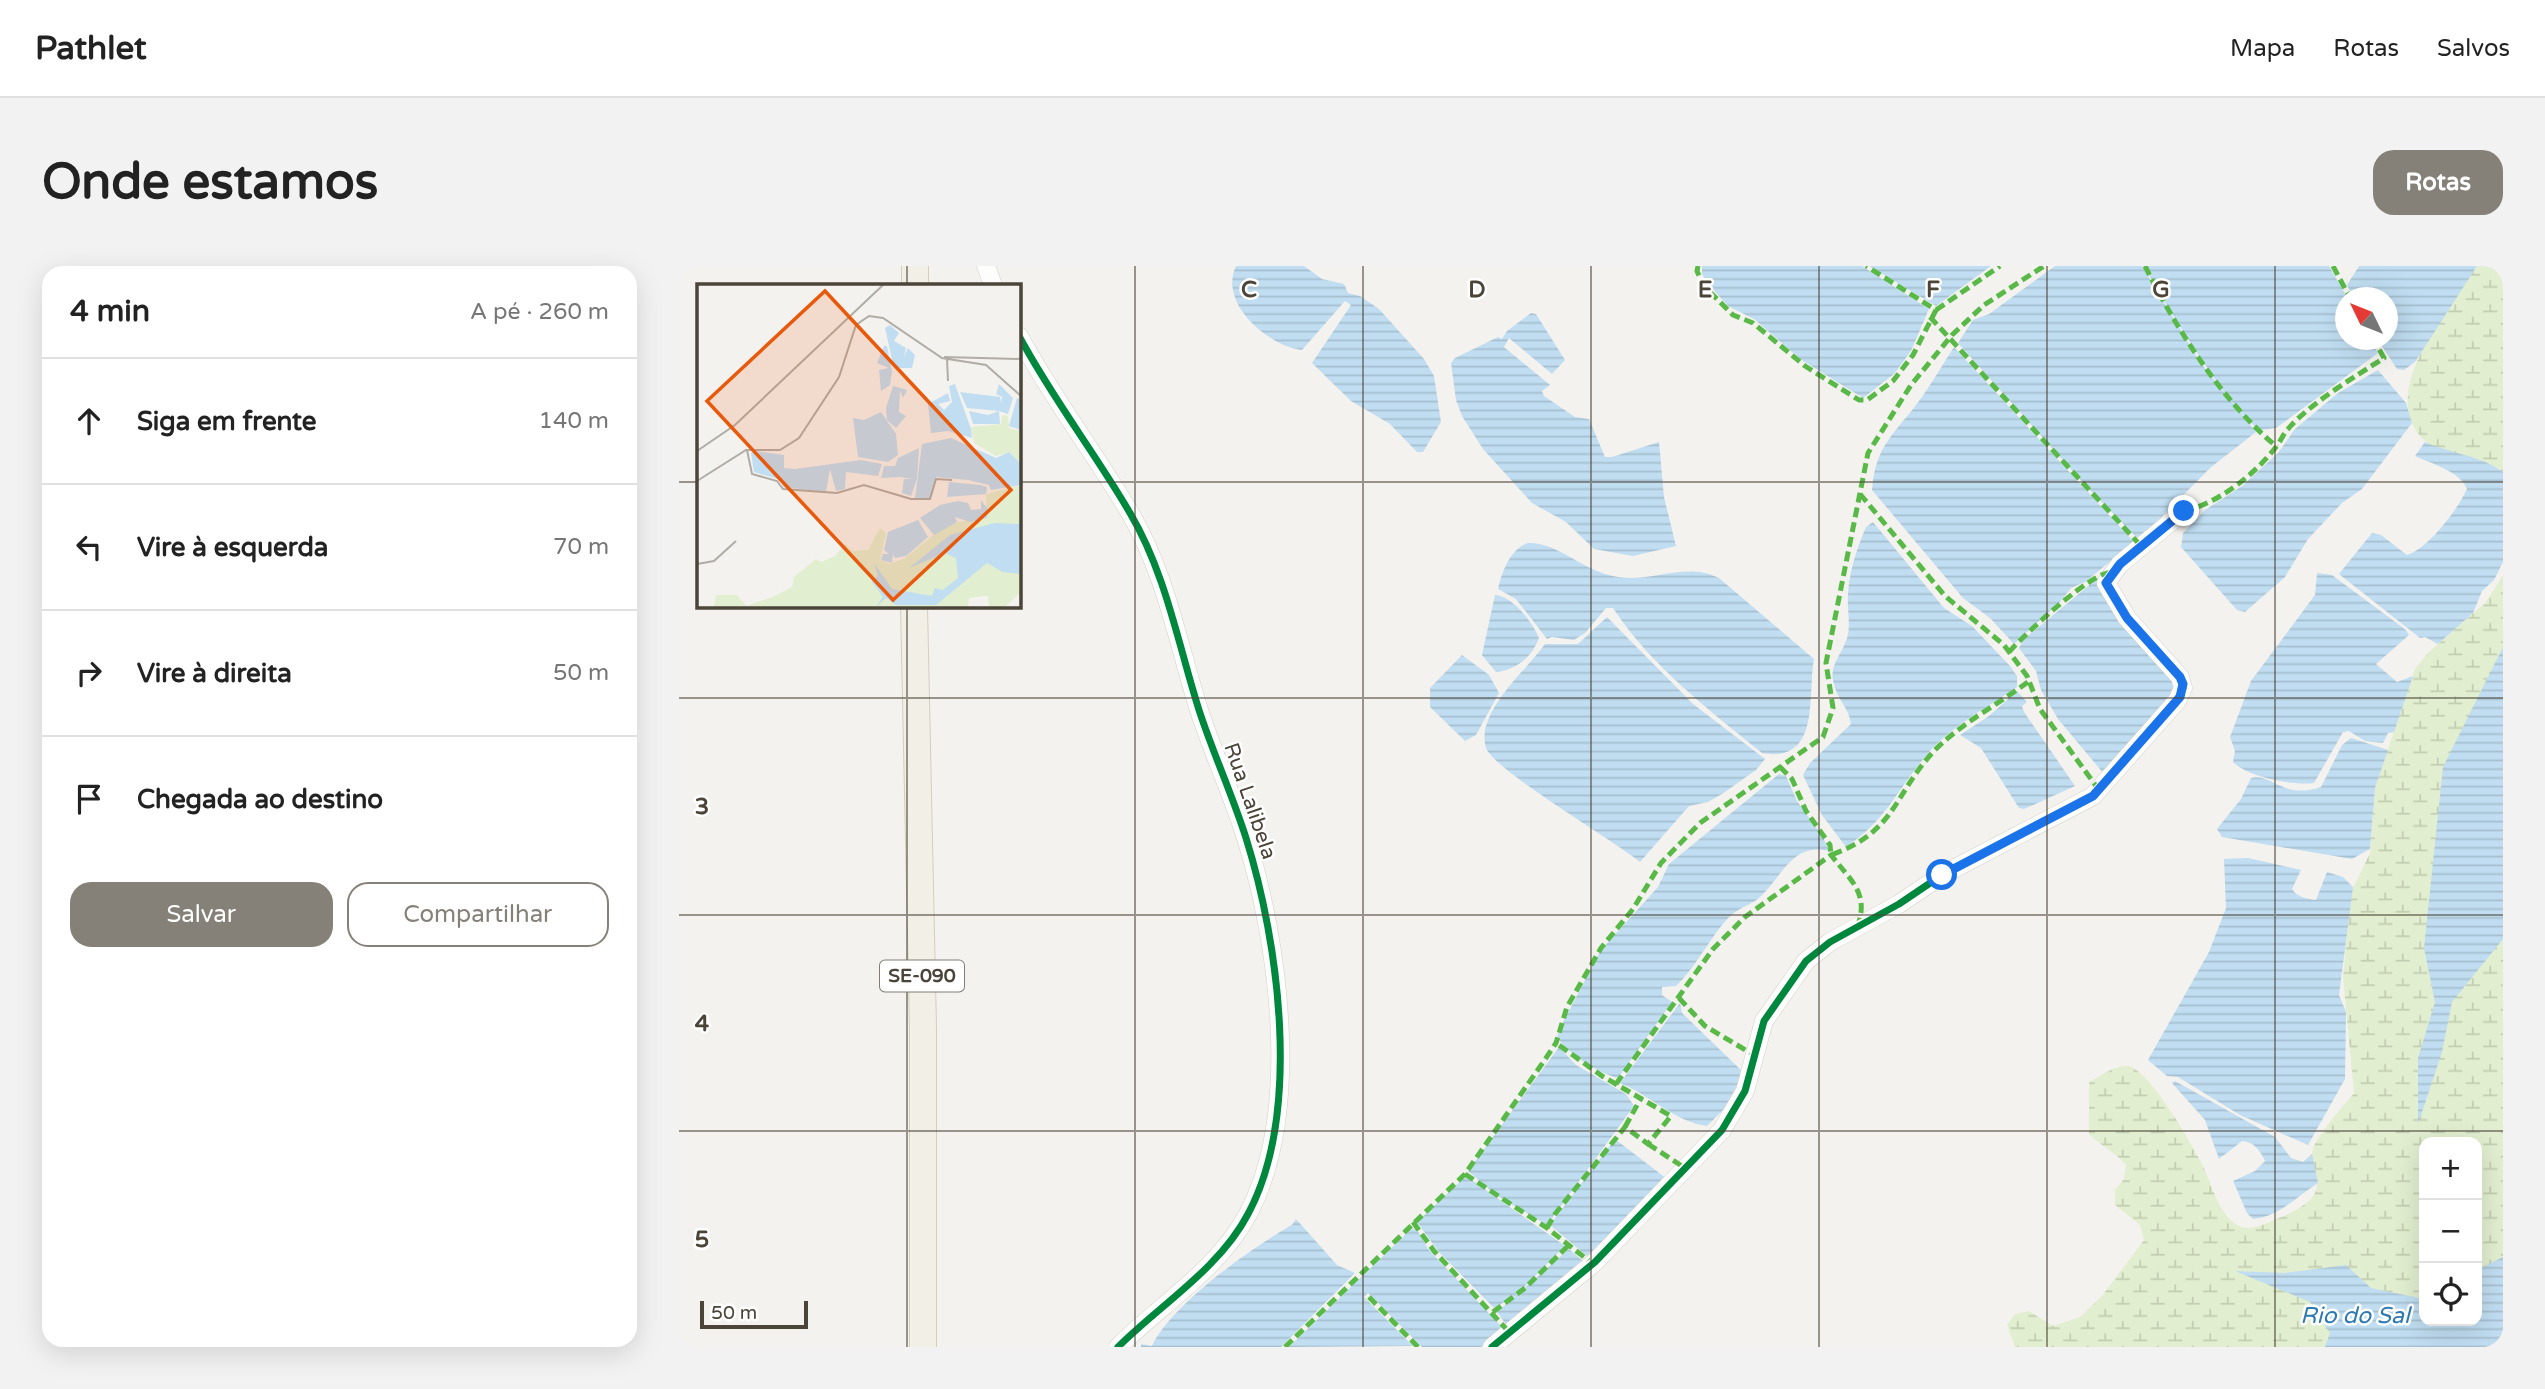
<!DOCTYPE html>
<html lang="pt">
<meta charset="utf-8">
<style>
body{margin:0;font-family:"Varela Round",sans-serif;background:#f2f2f2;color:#222}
.controls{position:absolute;right:21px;bottom:21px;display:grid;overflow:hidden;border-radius:14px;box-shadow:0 7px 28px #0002}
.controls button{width:63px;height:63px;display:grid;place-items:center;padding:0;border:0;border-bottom:2px solid #e0e0e0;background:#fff;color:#222;font:35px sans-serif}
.compass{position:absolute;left:1656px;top:21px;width:63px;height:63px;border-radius:50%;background:#fff;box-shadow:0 7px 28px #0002;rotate:313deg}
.scale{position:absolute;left:21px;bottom:18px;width:108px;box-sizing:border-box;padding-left:7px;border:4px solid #4b4439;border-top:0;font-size:19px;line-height:24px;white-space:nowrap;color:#4b4439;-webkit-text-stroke:5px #fff;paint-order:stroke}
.stop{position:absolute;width:21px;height:21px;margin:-16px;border:5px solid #1a73e8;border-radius:50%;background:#fff}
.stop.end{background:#1a73e8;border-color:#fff;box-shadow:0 2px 7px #0008}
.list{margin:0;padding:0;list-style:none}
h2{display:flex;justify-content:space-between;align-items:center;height:91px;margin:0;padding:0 28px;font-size:30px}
h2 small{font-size:23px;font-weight:400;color:#767676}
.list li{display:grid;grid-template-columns:46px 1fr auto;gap:21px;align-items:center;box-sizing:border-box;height:126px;padding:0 28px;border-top:2px solid #e0e0e0}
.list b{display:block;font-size:26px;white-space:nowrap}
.list em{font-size:23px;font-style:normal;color:#767676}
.actions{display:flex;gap:14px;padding:21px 28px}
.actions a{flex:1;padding:16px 0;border:2px solid #868178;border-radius:21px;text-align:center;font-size:24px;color:#868178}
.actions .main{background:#868178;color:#fff}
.icon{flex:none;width:38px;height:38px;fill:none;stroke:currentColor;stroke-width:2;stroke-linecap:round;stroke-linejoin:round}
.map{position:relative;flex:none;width:1824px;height:1081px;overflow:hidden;border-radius:21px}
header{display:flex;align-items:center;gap:42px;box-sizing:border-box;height:98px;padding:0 35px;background:#fff;border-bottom:2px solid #e0e0e0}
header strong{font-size:33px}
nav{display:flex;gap:38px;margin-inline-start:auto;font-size:24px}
.intro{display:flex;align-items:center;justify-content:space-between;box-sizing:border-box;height:168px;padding:0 42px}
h1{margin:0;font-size:49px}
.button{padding:18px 32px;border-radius:21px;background:#868178;color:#fff;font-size:24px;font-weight:700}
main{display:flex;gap:42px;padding:0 42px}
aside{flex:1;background:#fff;border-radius:21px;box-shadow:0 7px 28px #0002}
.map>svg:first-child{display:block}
</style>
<header>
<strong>Pathlet</strong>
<nav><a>Mapa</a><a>Rotas</a><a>Salvos</a></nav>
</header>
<div class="intro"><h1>Onde estamos</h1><a class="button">Rotas</a></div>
<main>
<aside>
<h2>4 min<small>A pé · 260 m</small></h2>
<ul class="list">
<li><svg class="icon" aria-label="ahead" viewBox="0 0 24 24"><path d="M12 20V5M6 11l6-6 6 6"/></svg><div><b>Siga em frente</b></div><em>140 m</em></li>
<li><svg class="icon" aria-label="left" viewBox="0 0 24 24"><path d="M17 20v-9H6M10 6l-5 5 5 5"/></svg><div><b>Vire à esquerda</b></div><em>70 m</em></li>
<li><svg class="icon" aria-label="right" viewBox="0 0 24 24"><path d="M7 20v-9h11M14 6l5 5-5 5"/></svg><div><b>Vire à direita</b></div><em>50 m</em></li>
<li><svg class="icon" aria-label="arrive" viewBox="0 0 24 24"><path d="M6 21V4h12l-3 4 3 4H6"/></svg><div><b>Chegada ao destino</b></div></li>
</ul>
<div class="actions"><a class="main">Salvar</a><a>Compartilhar</a></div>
</aside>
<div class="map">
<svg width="1824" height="1081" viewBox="0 0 1824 1081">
<defs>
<pattern id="wetland-marsh" width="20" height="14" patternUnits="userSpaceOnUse" patternTransform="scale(1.75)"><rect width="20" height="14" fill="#e1eecf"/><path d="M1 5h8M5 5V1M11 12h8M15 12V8" fill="none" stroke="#c3cdb2"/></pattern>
<pattern id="water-rules" width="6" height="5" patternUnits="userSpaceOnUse" patternTransform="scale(1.75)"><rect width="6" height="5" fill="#c0ddf1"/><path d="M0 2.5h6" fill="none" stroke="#a6bfcf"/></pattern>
</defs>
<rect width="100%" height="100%" fill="#f4f2ee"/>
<!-- wetland -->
<g fill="url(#wetland-marsh)" fill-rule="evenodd">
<path d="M1798 0H1824V206C1801 189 1765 193 1746 175 1695 127 1771 42 1798 0Z"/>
<path d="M1824 309V1081H1336L1328 1059 1336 1048 1350 1045 1374 1060 1401 1051 1423 1030 1465 974 1461 959 1436 939V924L1445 913 1447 899C1436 886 1422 880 1410 868V816C1421 810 1436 799 1449 800 1470 803 1512 877 1522 896 1532 915 1538 944 1555 957 1568 967 1582 960 1595 954 1607 949 1627 941 1635 929 1644 914 1631 903 1633 888 1634 872 1665 840 1675 827L1664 711 1672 626 1691 587 1696 522 1736 403 1749 387 1807 336ZM1745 876H1798V1055H1745Z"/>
</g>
<!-- water -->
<g fill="url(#water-rules)">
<path d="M557 0H625L643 13 665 18 669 27 681 30 700 43 745 93 755 110 762 156 744 186H738L711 158 672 135 633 97 672 39 666 35 623 84C590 80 539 38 557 0Z"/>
<polygon points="1023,0 1183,0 1250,43 1232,85 1215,108 1184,132 1121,93 1075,53 1049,40 1030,19 1023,8"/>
<polygon points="1190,0 1312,0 1257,40"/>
<polygon points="1376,0 1463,0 1521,96 1577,166 1531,202 1460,274 1405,218 1279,77 1294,54 1310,48"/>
<path d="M1465 0H1650L1668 31 1666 74H1692L1699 87 1597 162 1582 164C1556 153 1481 30 1465 0Z"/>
<polygon points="1680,0 1798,0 1736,96 1725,104 1718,103 1699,74 1708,74 1708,32 1674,31 1668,19"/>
<polygon points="852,47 857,48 886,94 873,108 830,72 825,81 871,119 863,125 865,130 896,151 910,153 926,191 933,191 980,176 985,231 997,280 954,290 915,283 887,256 853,237 804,183 783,150 777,134 772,97 776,92 819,71 823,73 828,65"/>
<path d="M1275 81 1455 276 1406 316 1392 322 1381 336 1335 378 1311 352 1284 332 1193 224C1196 178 1218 166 1243 131 1254 115 1264 98 1275 81Z"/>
<polygon points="1699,104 1727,137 1733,157 1683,223 1663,237 1629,273 1606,311 1566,346 1558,344 1502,281 1504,267 1526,244 1563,220 1599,187 1616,163 1659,127"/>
<path d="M1746 176C1772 188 1801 189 1824 206V296L1815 314 1803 325 1794 347 1759 378 1746 371 1741 372 1660 308 1693 267 1702 269 1728 289C1749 283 1779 243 1788 223 1781 205 1753 198 1736 190Z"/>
<path d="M1194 256 1265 342 1293 360 1331 400 1338 410V421C1309 441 1276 458 1251 485 1220 520 1209 553 1167 581L1143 549 1124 509 1131 497 1172 458C1170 442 1158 433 1155 418 1149 399 1163 389 1168 372 1172 360 1168 342 1169 329 1170 306 1178 282 1187 261Z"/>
<path d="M849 277C880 276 904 306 939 311 972 317 1007 295 1040 312L1135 393C1128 427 1143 498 1083 487 1030 444 971 399 934 342H927L906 367 895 374 873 371 868 373 837 333 819 323C823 306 831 283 849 277Z"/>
<path d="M1638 307 1653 309 1727 364 1730 369 1697 398 1718 416 1734 410 1715 466 1709 467 1704 477 1686 475 1670 465 1664 466 1635 517C1614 520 1569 511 1554 496L1556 485 1551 471 1572 415 1636 329Z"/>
<polygon points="1419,312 1499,423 1425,508 1379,453 1362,424 1357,405 1340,382 1345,373"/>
<path d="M816 329C835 331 853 356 860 372 853 391 837 404 817 406L803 389Z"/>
<path d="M928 351 1014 438 1086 493 1077 504 1043 528 1029 536 1010 540 961 596C934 574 815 504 807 482 805 477 805 465 807 460 816 429 848 403 866 378H899Z"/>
<polygon points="1824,381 1824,673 1773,736 1763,786 1739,858 1739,792 1756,736 1745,682 1764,501"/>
<polygon points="783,389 810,409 820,427 797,469 786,475 751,441 751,422"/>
<polygon points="1338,425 1348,436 1343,440 1345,446 1396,520 1345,543 1340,542 1302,482 1281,469 1310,450"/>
<path d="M1672 472 1709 484 1696 522 1691 583 1673 593 1543 571 1538 563 1562 533 1572 512C1593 507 1603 534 1642 521L1663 479Z"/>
<path d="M1100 508 1107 510 1118 535 1144 571 1150 585C1115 576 1104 608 1083 629 1075 638 1064 640 1055 647 1037 660 1018 701 997 720L983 721V729L993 736 939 812C919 807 889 788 878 771L882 760 922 684 979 621 990 598Z"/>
<path d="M1569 592 1622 604 1613 623C1618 631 1628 633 1637 634L1648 606 1664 611 1674 621 1660 729 1667 746 1666 813 1629 879 1561 849 1499 811 1488 810 1469 794 1530 686 1547 642 1545 593Z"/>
<path d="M1001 737 1003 747 1064 806 1048 840 1028 860C996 856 971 829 941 817Z"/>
<polygon points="880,781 897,799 947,828 955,840 868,959 817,929 789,905"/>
<path d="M1496 815 1596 871 1612 892 1624 896 1633 888 1639 917C1617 931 1601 950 1574 953L1568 947 1554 915 1576 905 1586 895C1581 884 1575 876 1563 875L1540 893 1526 854 1493 817Z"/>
<polygon points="936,873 988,913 908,990 871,959"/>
<polygon points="787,910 886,980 836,1030 815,1042 759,985 738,956"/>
<path d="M617 953 658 999 676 1007 602 1081H462V1078L473 1080C492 1039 573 981 613 959Z"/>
<polygon points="737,962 749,983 823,1061 802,1081 743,1081 689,1027 685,1031 734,1080 610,1081 731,964"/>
<polygon points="890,983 904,995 828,1060 818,1046"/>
<polygon points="1824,991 1824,1080 1820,1081 1646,1081 1651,1067 1631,1036 1556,1005 1606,1007 1667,999 1692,1022 1745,1033 1745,1055 1798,1055 1798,1004"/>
</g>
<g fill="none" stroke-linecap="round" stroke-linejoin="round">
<defs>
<g id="street">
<polyline points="307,0 314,19"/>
<path d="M340 70C373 132 416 187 451 247 487 308 499 378 520 444 534 487 553 528 567 572 600 677 623 847 569 948 541 1002 481 1039 439 1081"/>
<polyline points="813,1081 916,996 1043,864 1066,825 1085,755 1127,695 1151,676 1220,638 1263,609 1414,530 1498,435 1504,422 1501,411 1448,352 1427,317 1441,298 1505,245"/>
</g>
<g id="primary">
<polyline points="236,0 236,19"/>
<polyline points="235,340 244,762 244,1081"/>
</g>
</defs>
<!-- street casing -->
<use href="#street" stroke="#d2d0cb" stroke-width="19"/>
<!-- primary casing -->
<use href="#primary" stroke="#d6cebb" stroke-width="28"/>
<!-- street -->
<use href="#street" stroke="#fdfdfc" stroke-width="18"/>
<!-- primary -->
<use href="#primary" stroke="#f2efe6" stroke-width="26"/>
<!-- quiet -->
<g stroke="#58b947" stroke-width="5" stroke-dasharray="10 5" stroke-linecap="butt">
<polyline points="1019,0 1018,5 1024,19 1054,49 1074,57 1126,100 1180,134 1188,134 1214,115 1234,89 1257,44 1187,0"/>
<path d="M1466 0C1498 64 1542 134 1598 181"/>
<polyline points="1654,0 1671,32"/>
<polyline points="1257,44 1321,0"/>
<polyline points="1251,51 1462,280"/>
<polyline points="1181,228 1266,330 1325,379 1348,410 1361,443 1420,524"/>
<path d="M1505 245C1540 237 1575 209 1597 181 1602 175 1604 168 1609 163 1630 138 1677 110 1705 92L1695 74"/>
<path d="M1330 386C1346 368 1412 306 1433 306"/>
<path d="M1101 501 1113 513 1127 545 1151 579 1152 589C1218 565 1214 529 1255 485 1282 457 1320 438 1350 415"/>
<polyline points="1000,732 1026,760 1075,789"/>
<path d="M937 818 1034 683 1066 651 1152 589C1172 615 1191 627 1178 662"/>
<polyline points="946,861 962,832"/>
<polyline points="969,878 1006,902"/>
<polyline points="786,908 868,962 914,998"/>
<polyline points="734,956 755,985 831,1067"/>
<polyline points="868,962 876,948 946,861 969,878 992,850 923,810 877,777"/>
<polyline points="690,1031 739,1081"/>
<polyline points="814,1046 846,1022 890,979"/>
<polyline points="606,1081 786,908 865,795 877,777 888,741 922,682 954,643 982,597 1021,557 1144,471 1154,442 1147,397 1189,187 1232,119 1273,69 1305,39 1365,0"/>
</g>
<defs>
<g id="cycleway">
<path d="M340 70C373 132 416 187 451 247 487 308 499 378 520 444 534 487 553 528 567 572 600 677 623 847 569 948 541 1002 481 1039 439 1081"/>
<polyline points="813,1081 916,996 1043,864 1066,825 1085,755 1127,695 1151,676 1220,638 1263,609 1414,530 1498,435 1504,422 1501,411 1448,352 1427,317 1441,298 1505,245"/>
</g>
</defs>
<!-- cycleway casing -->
<use href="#cycleway" stroke="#fff" stroke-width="11"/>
<!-- cycleway -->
<use href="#cycleway" stroke="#00873e" stroke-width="7"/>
</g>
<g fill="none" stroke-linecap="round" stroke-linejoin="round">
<!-- route -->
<polyline stroke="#1a73e8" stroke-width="9" points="1263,609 1414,530 1501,431 1504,418 1501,411 1448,352 1427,317 1441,298 1505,245"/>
</g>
<!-- grid -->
<path fill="none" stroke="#4b4439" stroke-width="2" stroke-opacity="0.55" d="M228 0V19M456 0V1081M684 0V1081M912 0V1081M1140 0V1081M1368 0V1081M1596 0V1081M0 216H19M340 216H1824M228 340V1081M0 432H1824M0 649H1824M0 865H1824"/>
<g text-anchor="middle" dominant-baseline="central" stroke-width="5" stroke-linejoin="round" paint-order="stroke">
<!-- shield labels -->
<rect fill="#fff" stroke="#817c74" stroke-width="2" x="201" y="694.5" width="84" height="31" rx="5"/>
<g font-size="19" font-weight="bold" fill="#4b4439">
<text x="243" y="710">SE-090</text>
</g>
<!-- street labels -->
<g font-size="21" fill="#4b4439" stroke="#fff">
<text transform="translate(571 535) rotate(71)">Rua Lalibela</text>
</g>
<!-- water labels -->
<g font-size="23" font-style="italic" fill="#2e7ab2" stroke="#fff">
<text x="1676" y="1050">Rio do Sal</text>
</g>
</g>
<!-- overview -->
<g transform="translate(18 18)">
<rect width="324" height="324" fill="#f4f2ee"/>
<path d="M305 131 311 132 312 144 324 147V180L312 168 299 172 277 159 274 143 304 140ZM324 201V308L308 323H292L291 312H287L272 314 271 323H17L19 311H40L49 322 78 312 95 303 97 293 119 275 124 278 138 272 148 260 156 267 171 266 183 244 189 249 183 276 193 280 208 274 244 245 261 238 290 234 289 210Z" fill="#e1eecf"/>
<path d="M193 41 202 49 197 57 209 64 207 73 211 64 218 71 215 84H197L188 44ZM187 62H190L195 88 193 101 184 107 182 86 192 84 180 79ZM258 100 274 145 275 154 251 147 234 149 231 120 251 109 253 117 241 120 247 126 255 118 252 102ZM302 100 316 114 311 130 302 127 303 140H276L272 127 291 131 302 127 270 124 263 108 303 113 304 119 305 113 299 110ZM196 102 210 106 206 114 203 106 202 128 209 132 199 144 190 136 189 124ZM320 114 324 116V146L312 142ZM184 128 199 150 201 171 191 178 161 173 156 134 167 136ZM254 154 299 174 312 168 324 180V201L294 206 292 201 271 196 239 193 234 214H218L225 160ZM222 164 220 195 214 212 205 209 207 195H215L203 193 184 194 187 182H198L201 174ZM58 167 87 171V184L98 185 164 176 185 180 181 192 149 188 148 205 139 207 133 185 129 208 86 203 84 196 57 188 54 169ZM252 198 283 201 290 203 289 210 250 213ZM284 216 291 225 290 234 273 238 258 233 260 238 237 251 223 234 243 221 261 217 271 219 274 226 284 225ZM221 236 231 253 209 272 198 274 196 270 195 279 184 276 186 270H192L187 266 191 248ZM298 239 324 240V290L306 288 290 279 239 321H199L189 314 179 323 186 313 175 298 181 291 177 279 195 305 235 312 238 304 246 306 261 294 259 274 248 269 212 284 253 251Z" fill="#c0ddf1"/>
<path fill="none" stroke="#b0aca6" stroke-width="2" d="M247 73 324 75M250 75 251 97M50 166 55 190 80 197 86 205 140 209 167 201 214 215H233L239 195 255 196M0 167 38 141 186 1M0 197 49 166H83L102 154 142 93 159 41 172 32 186 34 245 74 289 81 324 112M0 280 17 277 39 257"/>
<path fill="#e8590c" fill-opacity="0.15" stroke="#e8590c" stroke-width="3.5" d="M128 7 314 206 196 316 10 117Z"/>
<rect width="324" height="324" fill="none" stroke="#4b4439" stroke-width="3.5"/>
</g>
<g font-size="23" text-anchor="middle" font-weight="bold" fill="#4b4439" stroke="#fff" stroke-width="5" stroke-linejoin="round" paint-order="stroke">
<text x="570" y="31">C</text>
<text x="798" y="31">D</text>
<text x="1026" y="31">E</text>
<text x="1254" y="31">F</text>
<text x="1482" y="31">G</text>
<text x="23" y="548">3</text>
<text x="23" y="765">4</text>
<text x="23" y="981">5</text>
</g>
</svg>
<div class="controls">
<button>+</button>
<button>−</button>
<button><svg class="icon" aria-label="locate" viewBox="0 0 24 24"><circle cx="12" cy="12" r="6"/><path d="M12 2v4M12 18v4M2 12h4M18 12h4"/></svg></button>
</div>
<svg class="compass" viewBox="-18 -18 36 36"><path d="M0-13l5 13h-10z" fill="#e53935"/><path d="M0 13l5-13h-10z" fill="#767676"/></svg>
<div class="scale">50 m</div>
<div class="stop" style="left:1263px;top:609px"></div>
<div class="stop end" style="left:1505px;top:245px"></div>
</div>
</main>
